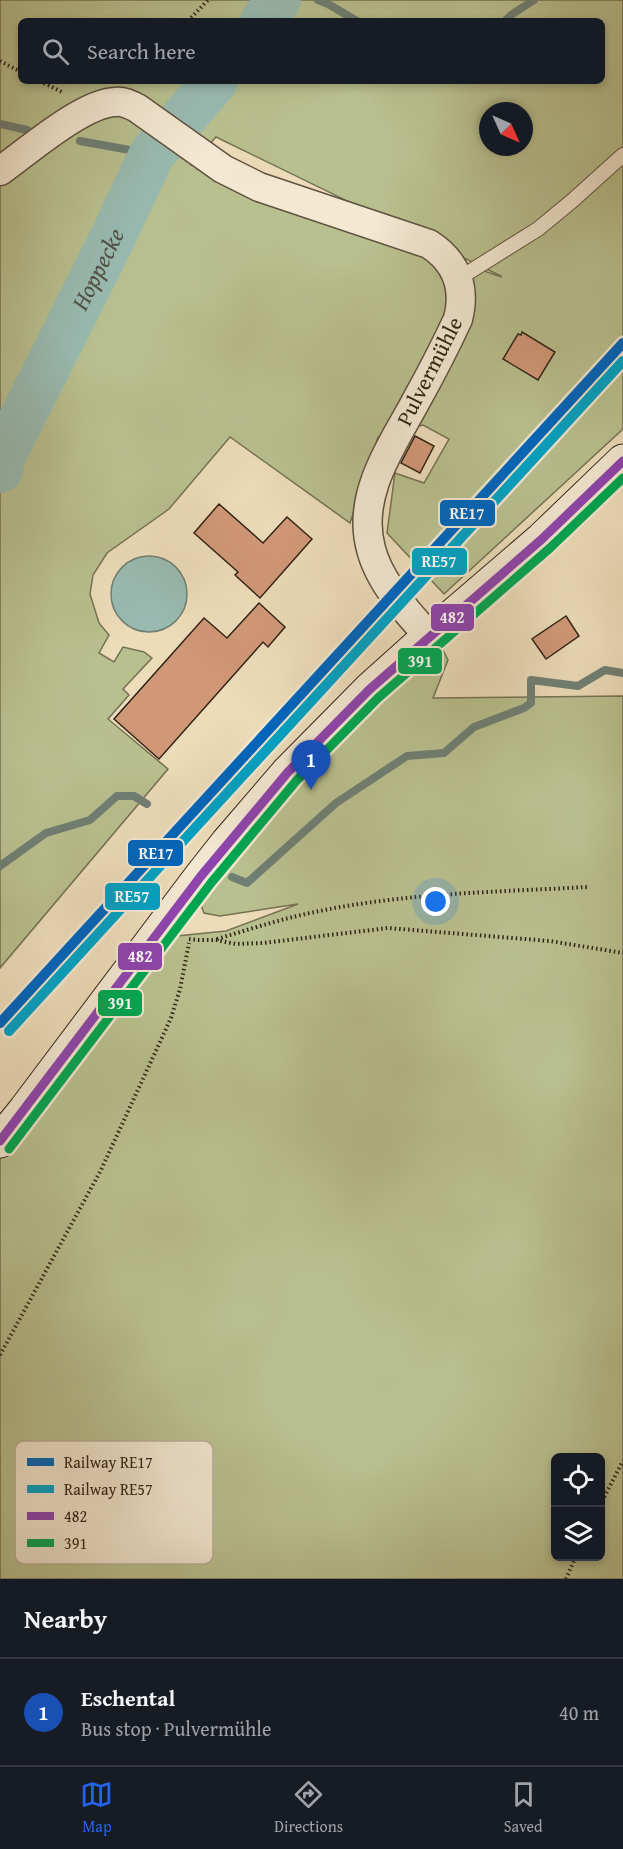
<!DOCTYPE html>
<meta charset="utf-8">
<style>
body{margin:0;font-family:"Gentium Book Plus",serif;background:#20242c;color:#f1f3f6}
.controls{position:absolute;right:18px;bottom:18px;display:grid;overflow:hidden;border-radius:9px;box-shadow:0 3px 9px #0003}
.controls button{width:54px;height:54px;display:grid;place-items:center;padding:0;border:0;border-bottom:2px solid #363941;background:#171b24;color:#f1f3f6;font:30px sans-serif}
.compass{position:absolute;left:479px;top:102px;width:54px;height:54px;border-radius:50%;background:#171b24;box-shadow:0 3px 9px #0003;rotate:135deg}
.you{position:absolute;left:436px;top:902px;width:21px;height:21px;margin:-15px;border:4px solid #fff;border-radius:50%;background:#1a73e8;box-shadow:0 0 0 9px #1a73e833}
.badge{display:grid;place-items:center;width:39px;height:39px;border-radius:50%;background:#2563eb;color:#fff;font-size:20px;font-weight:700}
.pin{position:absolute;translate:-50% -50px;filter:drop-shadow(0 2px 3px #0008)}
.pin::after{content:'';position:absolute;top:32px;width:21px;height:18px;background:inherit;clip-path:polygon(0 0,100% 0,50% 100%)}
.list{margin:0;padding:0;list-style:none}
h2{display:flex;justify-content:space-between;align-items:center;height:78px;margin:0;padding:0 24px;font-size:26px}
h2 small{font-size:20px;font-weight:400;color:#9ea1a6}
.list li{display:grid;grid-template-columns:39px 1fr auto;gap:18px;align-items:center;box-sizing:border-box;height:108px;padding:0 24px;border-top:2px solid #363941}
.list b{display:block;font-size:22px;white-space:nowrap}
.list p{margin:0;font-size:20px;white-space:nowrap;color:#9ea1a6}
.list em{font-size:20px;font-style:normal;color:#9ea1a6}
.icon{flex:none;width:33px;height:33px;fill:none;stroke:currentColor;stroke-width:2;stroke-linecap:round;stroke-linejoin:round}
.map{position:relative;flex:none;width:623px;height:1579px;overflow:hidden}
.search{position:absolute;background:#171b24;box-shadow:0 3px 9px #0003;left:18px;right:18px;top:18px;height:66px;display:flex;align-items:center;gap:15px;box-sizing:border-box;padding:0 21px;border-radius:9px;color:#9ea1a6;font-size:22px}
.sheet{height:186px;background:#171b24}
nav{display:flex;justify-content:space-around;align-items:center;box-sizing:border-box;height:84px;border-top:2px solid #363941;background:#171b24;font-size:16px;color:#9ea1a6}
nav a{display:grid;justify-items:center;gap:3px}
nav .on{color:#2563eb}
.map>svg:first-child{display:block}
</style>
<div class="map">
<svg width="623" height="1579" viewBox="0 0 623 1579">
<rect width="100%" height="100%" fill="#eddcba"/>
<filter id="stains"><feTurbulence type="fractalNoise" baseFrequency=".00333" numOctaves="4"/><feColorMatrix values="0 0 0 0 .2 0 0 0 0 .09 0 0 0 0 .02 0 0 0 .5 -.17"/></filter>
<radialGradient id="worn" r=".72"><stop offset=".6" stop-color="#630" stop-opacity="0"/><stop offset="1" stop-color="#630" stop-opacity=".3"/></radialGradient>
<!-- green -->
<g fill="#b9c08f" stroke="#747253" stroke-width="1.5" fill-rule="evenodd">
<path d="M0 0H623V429L444 594 387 533 395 473 424 483 449 439 423 425 378 437 350 523 230 437 169 509 107 553 93 575 90 594 99 623 109 635 99 653 114 662 123 647 144 652 152 658 123 689 129 695 108 719 168 769 0 968ZM21 21H602V81H21ZM488 111H524V147H488ZM216 137 501 276V277L191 165Z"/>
<path d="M439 642 448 660 433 698 623 696V1579H0V1141L167 937 226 931 298 904 220 916 204 913 197 894 390 688ZM556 1458H600V1556H556Z"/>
</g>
<!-- water -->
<circle fill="#99bbb2" stroke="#6f7f74" stroke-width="1.5" cx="149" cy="594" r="38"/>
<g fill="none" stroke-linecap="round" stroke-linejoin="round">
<!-- stream -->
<g stroke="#6f7f74" stroke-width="8">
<polyline points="318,0 328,4 357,21"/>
<polyline points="505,21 511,15 534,0"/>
<polyline points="0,124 27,130"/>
<polyline points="80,141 152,154"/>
<polyline points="0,866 46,833 90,820 117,796 134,796 147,804"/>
<polyline points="232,877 247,883 336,803 407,756 444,753 474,727 524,708 531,703 531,680 578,686 605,670 623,673"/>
</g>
<!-- river -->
<g stroke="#99bbb2" stroke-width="46">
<polyline points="263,21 278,0"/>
<path id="s1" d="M0 470 2 458 112 239 152 154 215 81"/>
</g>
</g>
<!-- building -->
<g fill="#d19878" stroke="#302417" stroke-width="1.5">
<polygon points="522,332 555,352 538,380 503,359 518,334 521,335"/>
<polygon points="415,436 434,446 420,473 401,463"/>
<polygon points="219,504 263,543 287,517 312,539 260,598 235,575 238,572 194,533"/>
<polygon points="259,603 285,627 268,647 263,642 159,759 114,719 204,618 227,638"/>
<polygon points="566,616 579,636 546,659 532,639"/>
</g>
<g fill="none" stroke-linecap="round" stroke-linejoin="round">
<defs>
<polyline id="service" points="458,279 538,229 572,201 623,155"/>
<path id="minor" d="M0 171C27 152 83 103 115 102 123 101 129 104 137 108L223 169 259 187 429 244C457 262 466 288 458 319 445 347 431 374 416 401 392 446 356 495 371 549 379 581 407 613 429 636"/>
<polyline id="secondary" points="0,1141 25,1110 201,876 227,843 288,772 370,689 429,636 542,539 623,461"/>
</defs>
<!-- service casing -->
<use href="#service" stroke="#5f5240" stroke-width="16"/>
<!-- minor casing -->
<use href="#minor" stroke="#5f5240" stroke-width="31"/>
<!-- secondary casing -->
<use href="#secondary" stroke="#302417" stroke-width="35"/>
<!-- path -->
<g stroke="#302417" stroke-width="4" stroke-dasharray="1.5 3" stroke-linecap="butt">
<polyline points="188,21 208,0"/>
<polyline points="0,61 21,72"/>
<polyline points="40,81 64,93"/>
<polyline points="189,939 198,940 216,940 236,944 263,943 388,928 550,941 623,953"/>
<path d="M217 939C247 930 278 920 310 913 401 893 495 892 588 887"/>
<polyline points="0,1355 101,1170 171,1018 180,989 189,943"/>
<polyline points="600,1505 623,1461"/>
<polyline points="566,1579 576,1556"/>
</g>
<!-- service -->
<use href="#service" stroke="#f3e8d2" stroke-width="14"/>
<!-- minor -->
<use href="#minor" stroke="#f3e8d2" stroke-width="28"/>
<!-- secondary -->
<use href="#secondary" stroke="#f3e8d2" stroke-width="33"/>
<defs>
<polyline id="bus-1" points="0,1141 201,876 288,772 370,689 542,539 623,461"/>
<polyline id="bus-2" points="9,1149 211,883 297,780 378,698 550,548 623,478"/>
</defs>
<!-- bus-1 casing -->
<use href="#bus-1" stroke="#f3e8d2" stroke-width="14"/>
<!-- bus-2 casing -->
<use href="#bus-2" stroke="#f3e8d2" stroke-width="14"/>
<!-- bus-1 -->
<use href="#bus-1" stroke="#8e44ad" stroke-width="9"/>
<!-- bus-2 -->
<use href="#bus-2" stroke="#00a651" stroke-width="9"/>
<defs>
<polyline id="rail-1" points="0,1023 623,343"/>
<polyline id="rail-2" points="9,1031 623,361"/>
</defs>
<!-- rail-1 casing -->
<use href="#rail-1" stroke="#f3e8d2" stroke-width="15"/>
<!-- rail-2 casing -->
<use href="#rail-2" stroke="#f3e8d2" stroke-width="15"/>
<!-- rail-1 -->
<use href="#rail-1" stroke="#0065bd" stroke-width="10"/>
<!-- rail-2 -->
<use href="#rail-2" stroke="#02a2c5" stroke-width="10"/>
</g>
<g text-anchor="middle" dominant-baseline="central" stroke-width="4.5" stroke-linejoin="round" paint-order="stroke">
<!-- street labels -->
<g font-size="22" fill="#302417" stroke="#f3e8d2">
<text transform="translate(429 371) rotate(-63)">Pulvermühle</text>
</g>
<!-- water labels -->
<g font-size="24" font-style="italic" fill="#505146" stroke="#f3e8d2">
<text stroke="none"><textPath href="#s1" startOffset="224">Hoppecke</textPath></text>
</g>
</g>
<!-- legend -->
<rect x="15" y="1441" width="198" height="123" rx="9" fill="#f3e8d2" stroke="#b8ad9a" stroke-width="1.5"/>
<rect x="27" y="1458" width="27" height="8" fill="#0065bd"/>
<rect x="27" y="1485" width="27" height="8" fill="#02a2c5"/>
<rect x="27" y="1512" width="27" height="8" fill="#8e44ad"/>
<rect x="27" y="1539" width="27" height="8" fill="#00a651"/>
<g font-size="16" fill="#302417">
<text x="64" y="1468">Railway RE17</text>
<text x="64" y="1495">Railway RE57</text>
<text x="64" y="1522">482</text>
<text x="64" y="1549">391</text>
</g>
<g stroke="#f3e8d2" stroke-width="2">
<rect x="439" y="499" width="57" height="28" rx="6" fill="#0065bd"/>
<rect x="411" y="547" width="57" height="29" rx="6" fill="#02a2c5"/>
<rect x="430" y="603" width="45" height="29" rx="6" fill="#8e44ad"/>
<rect x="397" y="647" width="46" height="28" rx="6" fill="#00a651"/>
<rect x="127" y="839" width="57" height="28" rx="6" fill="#0065bd"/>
<rect x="104" y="882" width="57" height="29" rx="6" fill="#02a2c5"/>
<rect x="117" y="942" width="46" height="29" rx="6" fill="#8e44ad"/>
<rect x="97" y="989" width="46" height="28" rx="6" fill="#00a651"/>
</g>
<g font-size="16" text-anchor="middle" font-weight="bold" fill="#fff">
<text x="467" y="519">RE17</text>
<text x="439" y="567">RE57</text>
<text x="452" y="623">482</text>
<text x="420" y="667">391</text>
<text x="156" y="859">RE17</text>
<text x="132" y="902">RE57</text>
<text x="140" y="962">482</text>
<text x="120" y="1009">391</text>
</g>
<rect width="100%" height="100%" filter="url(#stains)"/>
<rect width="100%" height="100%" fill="url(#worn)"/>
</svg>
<div class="controls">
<button><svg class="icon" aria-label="locate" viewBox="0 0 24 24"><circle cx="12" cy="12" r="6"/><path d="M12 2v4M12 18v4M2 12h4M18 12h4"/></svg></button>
<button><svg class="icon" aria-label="layers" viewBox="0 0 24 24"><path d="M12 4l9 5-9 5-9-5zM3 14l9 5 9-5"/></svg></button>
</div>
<svg class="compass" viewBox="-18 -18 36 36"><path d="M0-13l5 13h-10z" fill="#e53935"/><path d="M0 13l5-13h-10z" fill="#9ea1a6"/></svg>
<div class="you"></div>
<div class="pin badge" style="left:311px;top:790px;background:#1a4fb4">1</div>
<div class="search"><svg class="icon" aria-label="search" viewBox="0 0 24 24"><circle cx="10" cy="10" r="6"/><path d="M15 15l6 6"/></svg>Search here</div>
</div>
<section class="sheet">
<h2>Nearby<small></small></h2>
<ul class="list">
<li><span class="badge" style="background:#1a4fb4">1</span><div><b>Eschental</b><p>Bus stop · Pulvermühle</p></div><em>40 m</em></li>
</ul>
</section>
<nav>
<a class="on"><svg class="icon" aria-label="map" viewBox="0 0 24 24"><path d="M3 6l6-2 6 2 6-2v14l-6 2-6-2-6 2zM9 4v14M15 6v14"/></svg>Map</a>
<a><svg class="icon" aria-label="directions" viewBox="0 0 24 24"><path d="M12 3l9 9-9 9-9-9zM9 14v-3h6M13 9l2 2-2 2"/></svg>Directions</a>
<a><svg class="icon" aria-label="saved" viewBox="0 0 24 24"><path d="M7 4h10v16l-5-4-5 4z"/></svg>Saved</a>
</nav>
